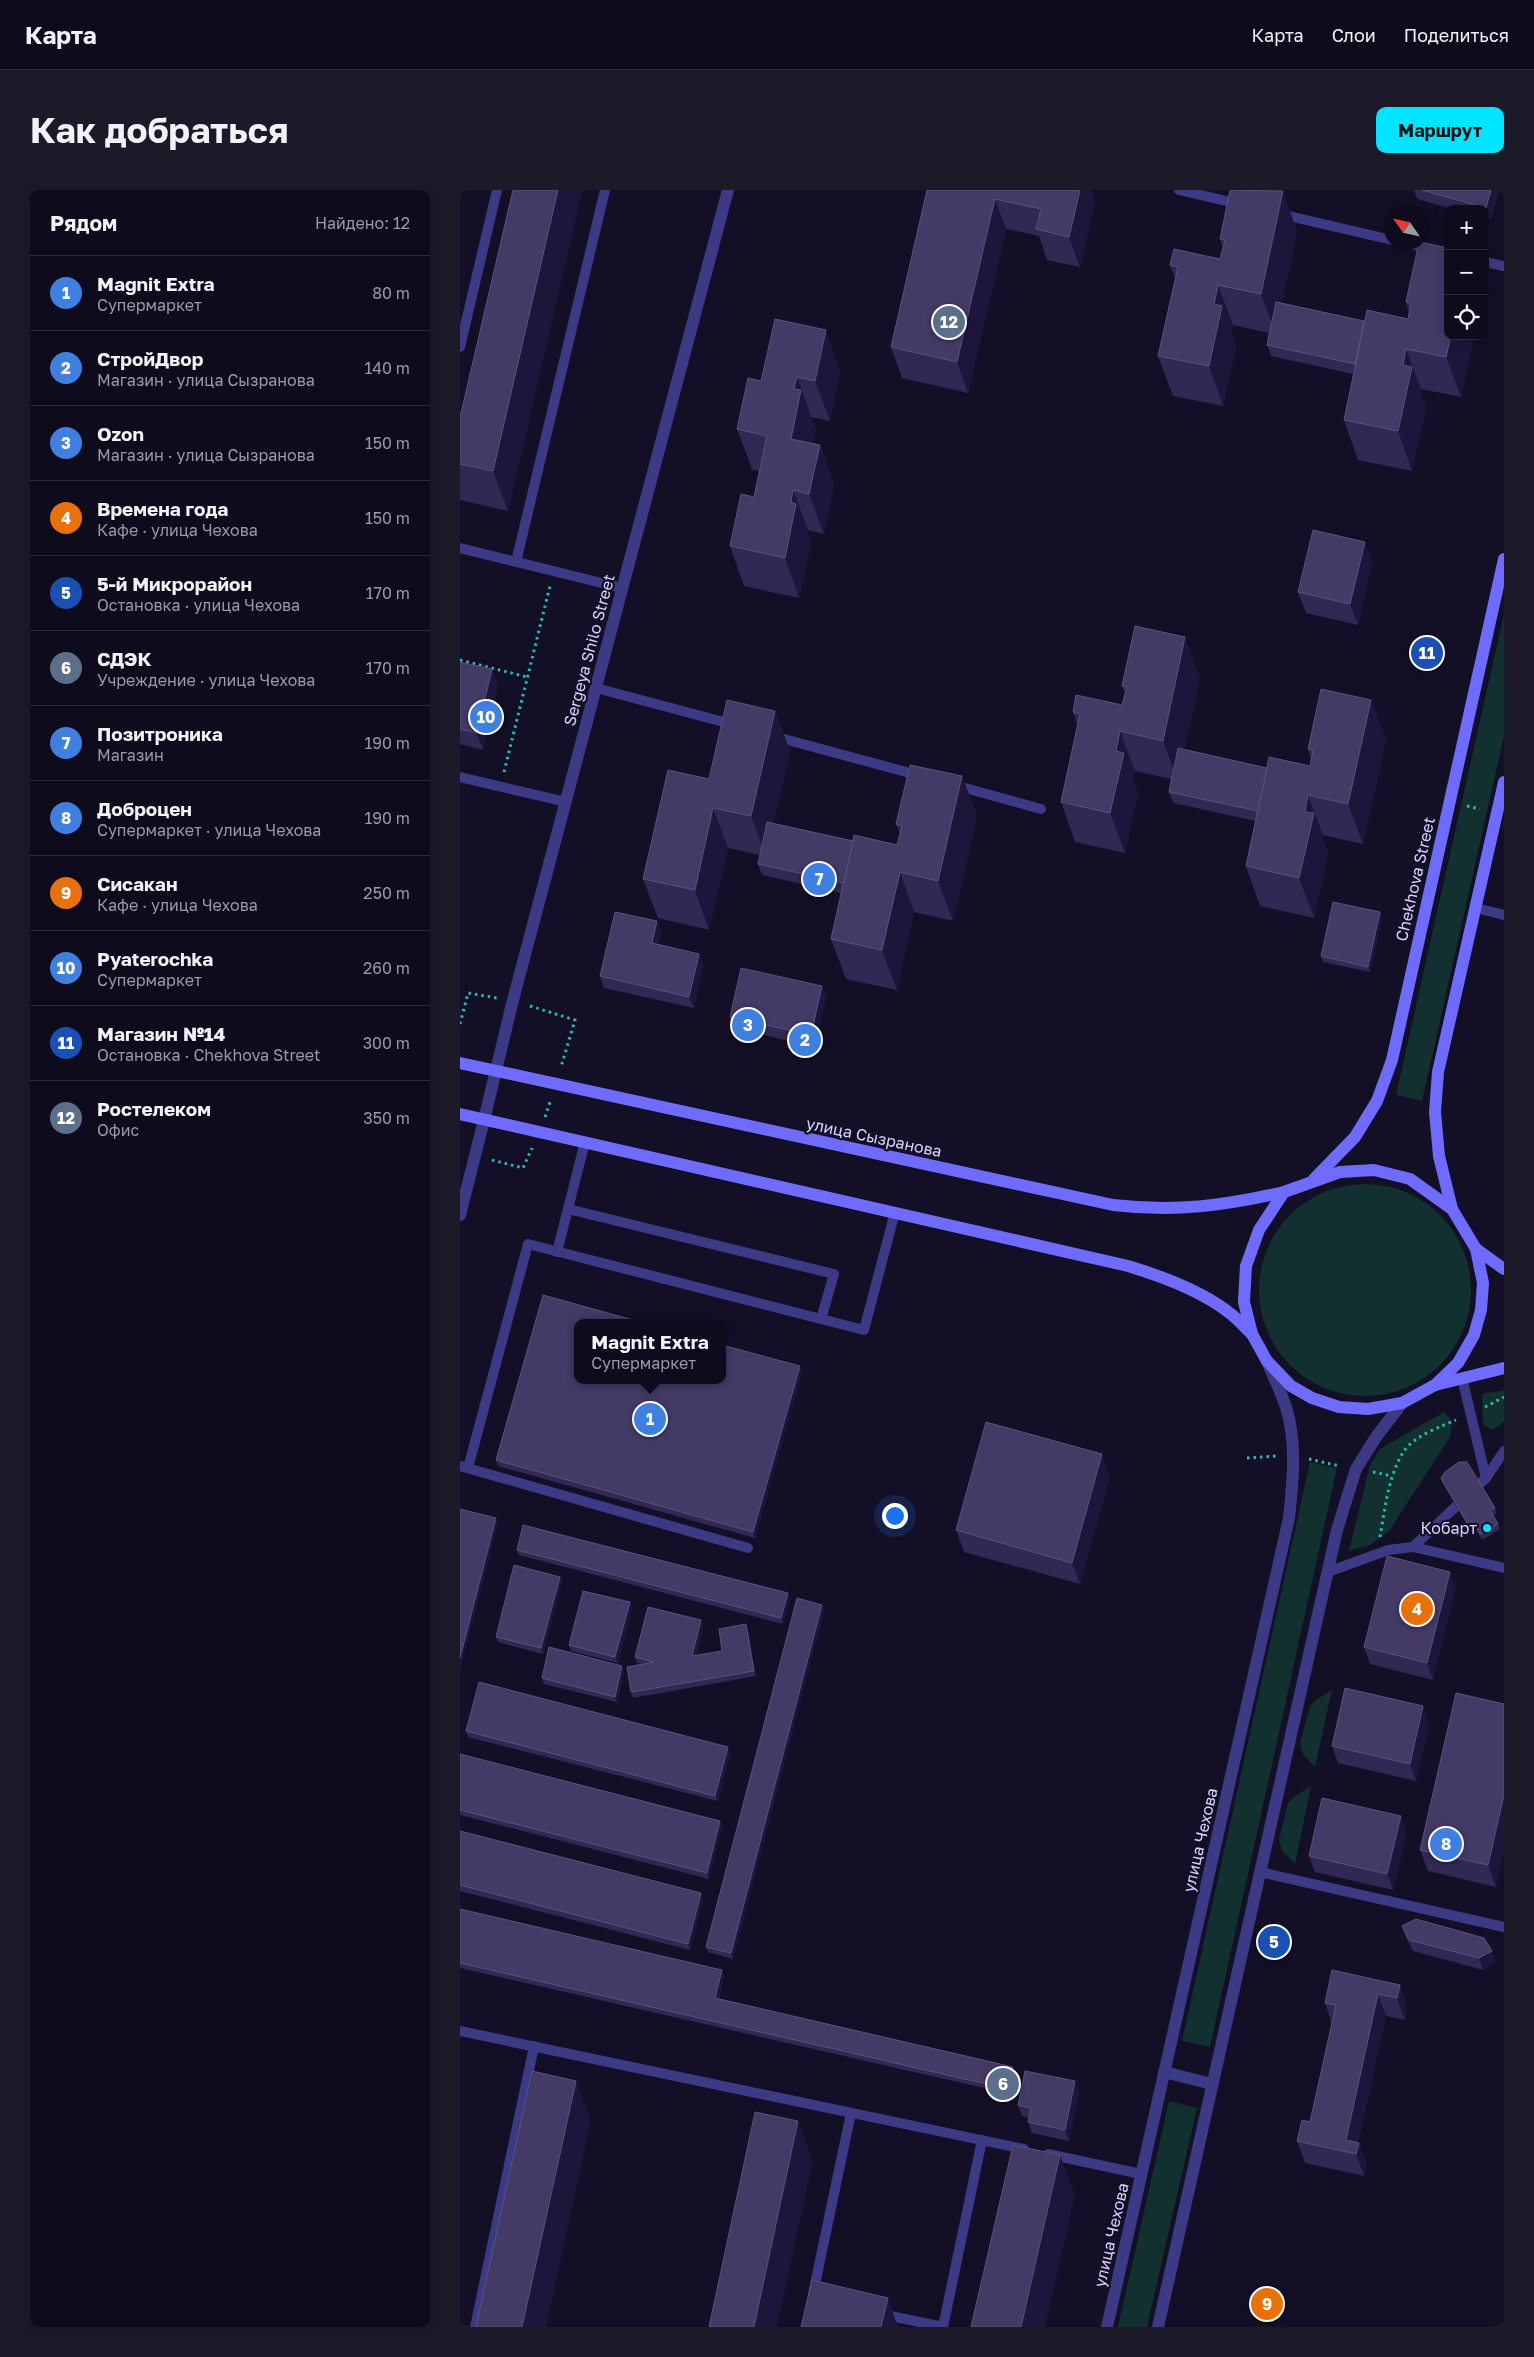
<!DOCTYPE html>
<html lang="ru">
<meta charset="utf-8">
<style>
body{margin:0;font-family:"Golos Text",sans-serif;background:#1c1929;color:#f1f3f6}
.controls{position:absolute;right:15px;top:15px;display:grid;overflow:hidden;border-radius:10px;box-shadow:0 2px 12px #0003}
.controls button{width:45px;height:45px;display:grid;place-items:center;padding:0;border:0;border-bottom:1px solid #2e2b3b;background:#0e0b1c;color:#f1f3f6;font:25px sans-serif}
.compass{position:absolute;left:924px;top:15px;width:45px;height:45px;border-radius:50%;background:#0e0b1c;box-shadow:0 2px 12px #0003;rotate:304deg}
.you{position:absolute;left:434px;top:1325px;width:18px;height:18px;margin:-12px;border:4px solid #fff;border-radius:50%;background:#1a73e8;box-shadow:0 0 0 8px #1a73e833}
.badge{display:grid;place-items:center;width:32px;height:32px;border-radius:50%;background:#00e5ff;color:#fff;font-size:16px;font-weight:700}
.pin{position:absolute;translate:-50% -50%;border:2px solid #fff;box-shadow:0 1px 5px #0006}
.popup{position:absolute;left:114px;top:1129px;width:152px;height:65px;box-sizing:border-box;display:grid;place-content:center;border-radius:10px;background:#0e0b1c;filter:drop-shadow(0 1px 4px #0005);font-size:16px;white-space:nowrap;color:#9b9ba3}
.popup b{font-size:19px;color:#f1f3f6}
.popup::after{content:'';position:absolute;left:50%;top:100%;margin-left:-10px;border:10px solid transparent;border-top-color:#0e0b1c}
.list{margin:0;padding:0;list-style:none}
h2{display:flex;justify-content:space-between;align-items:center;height:65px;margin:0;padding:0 20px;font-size:21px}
h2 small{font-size:16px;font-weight:400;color:#9b9ba3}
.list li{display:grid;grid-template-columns:32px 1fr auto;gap:15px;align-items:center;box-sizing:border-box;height:75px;padding:0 20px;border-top:1px solid #2e2b3b}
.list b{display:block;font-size:19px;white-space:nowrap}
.list p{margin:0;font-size:16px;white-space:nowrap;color:#9b9ba3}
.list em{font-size:16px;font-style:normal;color:#9b9ba3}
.icon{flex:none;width:28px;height:28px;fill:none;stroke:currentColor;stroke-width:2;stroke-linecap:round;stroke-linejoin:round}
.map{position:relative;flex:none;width:1044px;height:2137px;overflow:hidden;border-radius:10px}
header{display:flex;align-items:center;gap:30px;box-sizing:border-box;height:70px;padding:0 25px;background:#0e0b1c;border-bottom:1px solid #2e2b3b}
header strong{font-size:24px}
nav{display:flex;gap:28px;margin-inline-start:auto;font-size:18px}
.intro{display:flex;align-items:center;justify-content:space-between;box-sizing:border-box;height:120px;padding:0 30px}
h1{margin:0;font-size:35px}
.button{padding:12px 22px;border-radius:10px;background:#00e5ff;color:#111;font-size:18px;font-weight:700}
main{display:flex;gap:30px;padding:0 30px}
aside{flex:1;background:#0e0b1c;border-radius:10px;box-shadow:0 2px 12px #0003}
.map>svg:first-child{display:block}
</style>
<header>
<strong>Карта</strong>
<nav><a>Карта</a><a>Слои</a><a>Поделиться</a></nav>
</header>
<div class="intro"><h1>Как добраться</h1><a class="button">Маршрут</a></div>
<main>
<aside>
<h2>Рядом<small>Найдено: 12</small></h2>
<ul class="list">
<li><span class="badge" style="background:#3f7fe0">1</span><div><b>Magnit Extra</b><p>Супермаркет</p></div><em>80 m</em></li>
<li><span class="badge" style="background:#3f7fe0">2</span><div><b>СтройДвор</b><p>Магазин · улица Сызранова</p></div><em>140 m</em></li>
<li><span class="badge" style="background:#3f7fe0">3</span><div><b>Ozon</b><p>Магазин · улица Сызранова</p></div><em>150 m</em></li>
<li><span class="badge" style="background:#e8710a">4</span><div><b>Времена года</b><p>Кафе · улица Чехова</p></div><em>150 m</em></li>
<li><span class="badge" style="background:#1a4fb4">5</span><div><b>5-й Микрорайон</b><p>Остановка · улица Чехова</p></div><em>170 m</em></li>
<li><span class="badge" style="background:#5c6f8a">6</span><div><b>СДЭК</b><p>Учреждение · улица Чехова</p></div><em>170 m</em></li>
<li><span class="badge" style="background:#3f7fe0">7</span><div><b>Позитроника</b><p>Магазин</p></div><em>190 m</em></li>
<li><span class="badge" style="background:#3f7fe0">8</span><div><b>Доброцен</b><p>Супермаркет · улица Чехова</p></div><em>190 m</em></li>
<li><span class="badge" style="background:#e8710a">9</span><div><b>Сисакан</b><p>Кафе · улица Чехова</p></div><em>250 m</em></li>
<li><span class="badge" style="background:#3f7fe0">10</span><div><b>Pyaterochka</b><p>Супермаркет</p></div><em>260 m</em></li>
<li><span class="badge" style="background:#1a4fb4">11</span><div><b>Магазин №14</b><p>Остановка · Chekhova Street</p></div><em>300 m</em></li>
<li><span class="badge" style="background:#5c6f8a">12</span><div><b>Ростелеком</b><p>Офис</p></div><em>350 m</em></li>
</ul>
</aside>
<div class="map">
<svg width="1044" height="2137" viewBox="0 0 1044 2137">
<rect width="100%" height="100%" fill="#130f26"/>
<!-- green -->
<g fill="#12302f">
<polygon points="1044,424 1044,546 962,911 936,905"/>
<circle cx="905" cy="1100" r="106"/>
<polygon points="1044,1200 1044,1232 1033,1240 1023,1235 1022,1204"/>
<polygon points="984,1222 992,1231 990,1247 929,1341 910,1355 889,1361 910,1275 920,1259"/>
<polygon points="850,1272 877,1278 750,1857 722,1851"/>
<polygon points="872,1500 855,1577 843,1564 840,1553 850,1516 856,1510"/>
<polygon points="851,1596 835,1674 822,1661 819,1650 828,1613 835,1606"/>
<polygon points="709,1911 737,1918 687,2137 658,2137"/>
</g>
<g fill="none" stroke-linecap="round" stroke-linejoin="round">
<!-- path -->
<g stroke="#2fb8b0" stroke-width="3" stroke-dasharray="2.5 4" stroke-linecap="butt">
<polyline points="0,470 67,487"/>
<polyline points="44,582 90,396"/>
<polyline points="1007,616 1020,619"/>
<polyline points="70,816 115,830 101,877"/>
<polyline points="0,834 8,803 37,808"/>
<polyline points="85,927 91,909"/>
<polyline points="32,970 63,978 72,958"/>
<polyline points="1025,1217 1044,1207"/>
<polyline points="787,1268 816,1266"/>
<polyline points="849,1269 880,1276"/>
<polyline points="913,1282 932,1286"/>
<path d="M920 1347C925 1319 928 1286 944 1261 953 1247 981 1236 996 1230"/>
</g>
<!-- service -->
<g stroke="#3d3a85" stroke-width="10">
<polyline points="719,0 779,14"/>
<polyline points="820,24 932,50"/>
<polyline points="942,52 988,63"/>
<polyline points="1025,72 1044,76"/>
<polyline points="0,157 37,0"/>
<polyline points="0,358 162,398"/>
<polyline points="56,372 145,0"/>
<polyline points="136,498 275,535"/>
<polyline points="313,546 461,586"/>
<polyline points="0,587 106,612"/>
<polyline points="494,595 581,619"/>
<polyline points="1016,718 1044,725"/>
<polyline points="108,1019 374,1084 361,1129"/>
<polyline points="97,1062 125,952"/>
<polyline points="0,1276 288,1358"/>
<polyline points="8,1278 68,1054 404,1140 435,1022"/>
<polyline points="1026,1288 1044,1261"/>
<polyline points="953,1357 1026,1288 1002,1188"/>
<polyline points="868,1382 928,1360 953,1357 1044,1378"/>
<polyline points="800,1682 1044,1737"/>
<polyline points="0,1841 564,1959"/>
<polyline points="588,1964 681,1984"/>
<polyline points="353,2104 391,1923"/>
<polyline points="421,2124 483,2137"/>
<polyline points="15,2137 74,1856"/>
<polyline points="483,2137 522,1950"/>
</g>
<!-- minor -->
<polyline stroke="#3d3a85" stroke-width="12" points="0,1025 24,930"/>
<!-- tertiary -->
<g stroke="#3d3a85" stroke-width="12">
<polyline points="24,930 53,810 268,0"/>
<polyline points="704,1882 752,1894"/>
<path d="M647 2137 829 1328C833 1291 837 1253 826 1217 821 1202 813 1186 807 1171"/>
<polyline points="698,2137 877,1340 896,1279 916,1247 942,1213"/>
</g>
<!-- secondary -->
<g stroke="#6f6bff" stroke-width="12">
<path d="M0 873 653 1015C715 1022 763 1016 824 1002"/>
<path d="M0 924 668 1076C701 1086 746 1103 772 1125 779 1130 785 1138 792 1144"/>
<polygon points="914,980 950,989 992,1019 1016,1059 1023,1093 1021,1120 1014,1145 998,1173 975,1195 942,1213 908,1219 879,1217 852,1208 831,1196 807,1171 792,1144 784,1112 786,1076 799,1040 824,1002 880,982"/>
<polyline points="854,989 895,947 917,911 932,870 1044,369"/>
<polyline points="992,1019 979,966 975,922 978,882 1044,592"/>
<polyline points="1016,1059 1044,1079"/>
<polyline points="975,1195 1044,1178"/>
</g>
</g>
<!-- wall -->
<g fill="#312854">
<polygon points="53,0 122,0 48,321 0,310 0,222 1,223"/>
<polygon points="467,0 631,0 635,11 620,77 587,70 579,46 546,39 508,203 442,188 431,157"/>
<polygon points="954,0 1039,0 1031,29 1025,27 1025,19 993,19 957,9"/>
<polygon points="837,41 822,113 904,131 948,129 949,123 946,112 959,52 988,146 1014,146 1001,207 961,199 960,201 966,217 952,281 898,270 884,230 893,184 811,166 807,155 809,143 773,135 771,142 776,156 763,216 713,206 698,166 715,88 710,75 760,69 763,58 760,49"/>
<polygon points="380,180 370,231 351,227 351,228 356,240 353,254 360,255 374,295 364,344 348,340 347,343 351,354 339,408 284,396 270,356 294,307 299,281 292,279 277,239 301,191"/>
<polygon points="912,373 898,435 846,423 838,402"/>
<polygon points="0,472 38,496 23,560 0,554"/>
<polygon points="740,487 724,560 807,578 850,576 851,569 848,559 911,510 926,550 903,654 863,645 862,648 868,663 854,728 800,716 786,676 796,631 713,613 709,602 711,589 675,581 673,589 678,603 665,663 615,652 601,612 617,535 613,522 662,515 665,504 662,496"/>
<polygon points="315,521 330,561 313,634 393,651 437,655 440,644 436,634 502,586 517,626 493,731 454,722 437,800 386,789 371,749 382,703 302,685 298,674 300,665 268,658 249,740 198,728 183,689 249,589"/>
<polygon points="920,722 922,728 910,782 863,772 861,766"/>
<polygon points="197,731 201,742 198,754 239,764 243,775 234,818 144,798 140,786"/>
<polygon points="362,796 366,808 355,857 274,838 270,827"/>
<polygon points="342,1182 295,1348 38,1276 36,1270"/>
<polygon points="650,1286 620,1394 504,1362 496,1340"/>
<polygon points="981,1288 1035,1318 1037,1323 1033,1326 1038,1334 1040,1339 1022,1350 1015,1337 1010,1340 983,1294"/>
<polygon points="57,1360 330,1409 323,1434 59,1365"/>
<polygon points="100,1387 102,1392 83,1464 38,1452 36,1447"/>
<polygon points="996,1398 973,1490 910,1474 904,1457"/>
<polygon points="170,1412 172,1418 158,1473 111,1461 109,1455"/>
<polygon points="362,1415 364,1420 273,1769 248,1762 246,1757"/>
<polygon points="241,1430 243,1436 236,1465 262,1461 288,1440 296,1486 173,1508 171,1502 183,1474 177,1473 175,1467"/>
<polygon points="164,1482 157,1512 84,1494 82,1488"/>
<polygon points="1044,1514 1036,1697 968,1681 960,1660"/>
<polygon points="969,1533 956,1591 878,1573 872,1556"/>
<polygon points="6,1541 270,1563 258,1611 8,1547"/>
<polygon points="0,1564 260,1631 262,1637 249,1689 0,1625"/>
<polygon points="0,1641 243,1709 230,1760 0,1701"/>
<polygon points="947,1642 933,1700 855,1682 849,1666"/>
<polygon points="0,1719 264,1785 259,1809 553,1877 555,1882 550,1904 0,1778"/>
<polygon points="942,1736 1036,1772 1023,1780 953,1761 946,1747"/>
<polygon points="940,1795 947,1817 945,1830 926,1826 898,1952 907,1974 904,1986 845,1973 837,1951 850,1932 872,1834 865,1813"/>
<polygon points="619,1902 609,1951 572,1943 568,1932 569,1928 562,1926 558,1915"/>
</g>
<!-- shaded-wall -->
<g fill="#1d163a">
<polygon points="98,0 122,0 48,321 33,281"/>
<polygon points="620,0 631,0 635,11 620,77 609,47"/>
<polygon points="1031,0 1039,0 1031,29 1026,18"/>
<polygon points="823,1 837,41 816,144 801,104"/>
<polygon points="535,9 546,39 508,203 497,172"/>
<polygon points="758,95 773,135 771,142 776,156 763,216 749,176 754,114"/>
<polygon points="366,140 380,180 370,231 355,191"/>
<polygon points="991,146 1014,146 1001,207 986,167"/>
<polygon points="946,159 961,199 960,201 966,217 952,281 938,241 943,175"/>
<polygon points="337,187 356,240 345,289 331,249 334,199"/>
<polygon points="360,255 374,295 364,344 349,304"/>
<polygon points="333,300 348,340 347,343 351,354 339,408 325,368 331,312"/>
<polygon points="905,352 912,373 898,435 890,414"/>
<polygon points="725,447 740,487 718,591 703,551"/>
<polygon points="32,479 38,496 23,560 17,543"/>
<polygon points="911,510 926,550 903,654 888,614"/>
<polygon points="315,521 330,561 306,666 291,626"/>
<polygon points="660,541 675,581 673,589 678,603 665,663 650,623 656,561"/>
<polygon points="502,586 517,626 493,731 478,691"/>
<polygon points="848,605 863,645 862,648 868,663 854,728 839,688 845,622"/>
<polygon points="253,618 268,658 249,740 235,700"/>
<polygon points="440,682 454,722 437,800 422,760"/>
<polygon points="920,722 922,728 910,782 908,777"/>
<polygon points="197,731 201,742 196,764 192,753"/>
<polygon points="239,764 243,775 234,818 229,807"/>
<polygon points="362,796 366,808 355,857 351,845"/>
<polygon points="340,1176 342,1182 295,1348 293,1342"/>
<polygon points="642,1264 650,1286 620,1394 612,1373"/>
<polygon points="36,1328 38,1334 0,1481 0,1468"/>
<polygon points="990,1382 996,1398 973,1490 967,1473"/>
<polygon points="100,1387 102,1392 83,1464 81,1458"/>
<polygon points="328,1403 330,1409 323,1434 321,1428"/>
<polygon points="170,1412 172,1418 158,1473 155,1467"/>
<polygon points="362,1415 364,1420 273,1769 271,1763"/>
<polygon points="241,1430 243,1436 234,1472 232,1466"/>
<polygon points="286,1434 288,1440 296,1486 294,1481"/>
<polygon points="162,1476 164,1482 157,1512 155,1507"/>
<polygon points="963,1516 969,1533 956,1591 950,1574"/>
<polygon points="268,1557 270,1563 258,1611 255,1606"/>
<polygon points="1044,1605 1044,1661 1036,1697 1028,1675"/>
<polygon points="941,1626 947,1642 933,1700 927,1684"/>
<polygon points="260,1631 262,1637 249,1689 247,1683"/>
<polygon points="241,1703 243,1709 230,1760 228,1754"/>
<polygon points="1032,1761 1036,1772 1023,1780 1019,1768"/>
<polygon points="262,1780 264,1785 257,1814 255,1808"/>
<polygon points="940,1795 947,1817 945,1830 937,1808"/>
<polygon points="918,1804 926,1826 895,1964 886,1950"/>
<polygon points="553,1877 555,1882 550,1904 548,1899"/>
<polygon points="116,1891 131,1931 86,2137 62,2137"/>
<polygon points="615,1891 619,1902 609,1951 605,1940"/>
<polygon points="338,1931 353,1971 317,2137 294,2137"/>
<polygon points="899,1953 907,1974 904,1986 896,1964"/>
<polygon points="600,1965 615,2005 585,2137 561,2137"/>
<polygon points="428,2108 438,2137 421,2137"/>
</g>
<!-- building -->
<g fill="#433a66" stroke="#5a527e">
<polygon points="53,0 98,0 33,281 0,274 0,222 1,223"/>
<polygon points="467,0 620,0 609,47 576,39 581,19 535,9 497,172 431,157"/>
<polygon points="770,0 823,1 801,104 758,95 754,114 762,116 749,176 698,166 718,77 710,75 714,59 760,69 765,50 760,49"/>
<polygon points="962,0 1031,0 1026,18"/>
<polygon points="959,52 988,58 988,146 991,146 986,167 946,159 943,175 952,177 938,241 884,230 907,120 948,129 951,113 946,112"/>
<polygon points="816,112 904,131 895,174 807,155"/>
<polygon points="315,129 366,140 355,191 337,187 334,199 341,200 331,249 360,255 349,304 333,300 331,312 336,314 325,368 270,356 281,304 294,307 307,246 277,239 288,188 301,191"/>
<polygon points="853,340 905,352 890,414 838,402"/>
<polygon points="675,436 725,447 703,551 660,541 656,561 664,563 650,623 601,612 620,524 613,522 616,505 662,515 667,497 662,496"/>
<polygon points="0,472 32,479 17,543 0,539"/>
<polygon points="861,499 911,510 888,614 848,605 845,622 854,623 839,688 786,676 809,567 850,576 853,560 848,559"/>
<polygon points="267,510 315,521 291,626 253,618 235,700 183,689 208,580 249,589"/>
<polygon points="718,558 807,578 798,621 709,602"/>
<polygon points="450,575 502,586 478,691 440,682 422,760 371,749 394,645 437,655 442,636 436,634"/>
<polygon points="307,632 393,651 384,693 298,674"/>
<polygon points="873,712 920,722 908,777 861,766"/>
<polygon points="155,722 197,731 192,753 239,764 229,807 140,786"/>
<polygon points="281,778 362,796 351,845 270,827"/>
<polygon points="83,1105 184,1133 118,1133 118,1190 262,1190 262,1155 340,1176 293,1342 36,1270"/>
<polygon points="526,1232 642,1264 612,1373 496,1340"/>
<polygon points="999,1272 1007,1272 1035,1318 1030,1320 1038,1334 1020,1344 1012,1331 1008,1334 981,1288 985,1282"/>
<polygon points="0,1319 36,1328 0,1468"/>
<polygon points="63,1335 328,1403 321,1428 57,1360"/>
<polygon points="927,1366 990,1382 967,1473 904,1457"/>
<polygon points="54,1375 100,1387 81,1458 36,1447"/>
<polygon points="123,1401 170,1412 155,1467 109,1455"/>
<polygon points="337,1408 362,1415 271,1763 246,1757"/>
<polygon points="188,1417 241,1430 232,1466 262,1461 259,1439 286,1434 294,1481 171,1502 167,1477 194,1472 175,1467"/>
<polygon points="89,1457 162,1476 155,1507 82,1488"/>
<polygon points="19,1492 268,1557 255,1606 6,1541"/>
<polygon points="885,1498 963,1516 950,1574 872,1556"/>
<polygon points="996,1503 1044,1514 1044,1605 1028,1675 960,1660"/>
<polygon points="0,1564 260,1631 247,1683 0,1620"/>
<polygon points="862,1608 941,1626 927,1684 849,1666"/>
<polygon points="0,1641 241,1703 228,1754 0,1695"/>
<polygon points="0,1719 262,1780 255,1808 553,1877 548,1899 0,1773"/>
<polygon points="956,1729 1024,1748 1032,1761 1019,1768 949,1750 942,1736"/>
<polygon points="872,1780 940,1795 937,1808 918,1804 886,1950 899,1953 896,1964 837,1951 842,1930 850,1932 876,1815 865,1813"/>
<polygon points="72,1881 116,1891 62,2137 16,2137"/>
<polygon points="565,1881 615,1891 605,1940 568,1932 571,1918 558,1915"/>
<polygon points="295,1922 338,1931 294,2137 249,2137"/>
<polygon points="553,1955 600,1965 561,2137 511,2137"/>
<polygon points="352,2090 428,2108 421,2137 341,2137"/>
</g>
<!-- markers -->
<circle fill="#00e5ff" stroke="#130f26" stroke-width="2" cx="1027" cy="1338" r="5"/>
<g text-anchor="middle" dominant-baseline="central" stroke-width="4.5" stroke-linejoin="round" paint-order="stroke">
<!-- street labels -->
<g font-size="16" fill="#d9d4ff" stroke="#130f26">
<text transform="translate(129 460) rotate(-75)">Sergeya Shilo Street</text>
<text transform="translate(955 689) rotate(-77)">Chekhova Street</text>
<text transform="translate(414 947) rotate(12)">улица Сызранова</text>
<text transform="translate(740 1650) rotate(-77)">улица Чехова</text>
<text transform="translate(651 2045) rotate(-77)">улица Чехова</text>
</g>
<!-- poi labels -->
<g font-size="16" fill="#d9d4ff" stroke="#130f26" text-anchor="end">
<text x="1017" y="1338">Кобарт</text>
</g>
</g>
</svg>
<div class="controls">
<button>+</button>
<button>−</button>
<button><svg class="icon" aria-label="locate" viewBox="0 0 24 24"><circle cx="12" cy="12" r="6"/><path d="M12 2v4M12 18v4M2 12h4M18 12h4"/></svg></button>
</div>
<svg class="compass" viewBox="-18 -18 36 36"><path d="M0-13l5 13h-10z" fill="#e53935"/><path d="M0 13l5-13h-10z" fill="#9b9ba3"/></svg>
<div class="you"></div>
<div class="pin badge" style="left:190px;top:1229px;background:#3f7fe0">1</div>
<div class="popup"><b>Magnit Extra</b>Супермаркет</div>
<div class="pin badge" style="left:345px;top:850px;background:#3f7fe0">2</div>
<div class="pin badge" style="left:288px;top:835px;background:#3f7fe0">3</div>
<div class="pin badge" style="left:957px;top:1419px;background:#e8710a">4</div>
<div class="pin badge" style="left:814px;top:1752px;background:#1a4fb4">5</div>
<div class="pin badge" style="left:543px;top:1894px;background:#5c6f8a">6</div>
<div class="pin badge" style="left:359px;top:689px;background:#3f7fe0">7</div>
<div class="pin badge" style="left:986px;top:1654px;background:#3f7fe0">8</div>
<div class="pin badge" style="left:807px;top:2114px;background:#e8710a">9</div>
<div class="pin badge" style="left:26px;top:527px;background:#3f7fe0">10</div>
<div class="pin badge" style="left:967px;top:463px;background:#1a4fb4">11</div>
<div class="pin badge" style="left:489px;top:132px;background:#5c6f8a">12</div>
</div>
</main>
